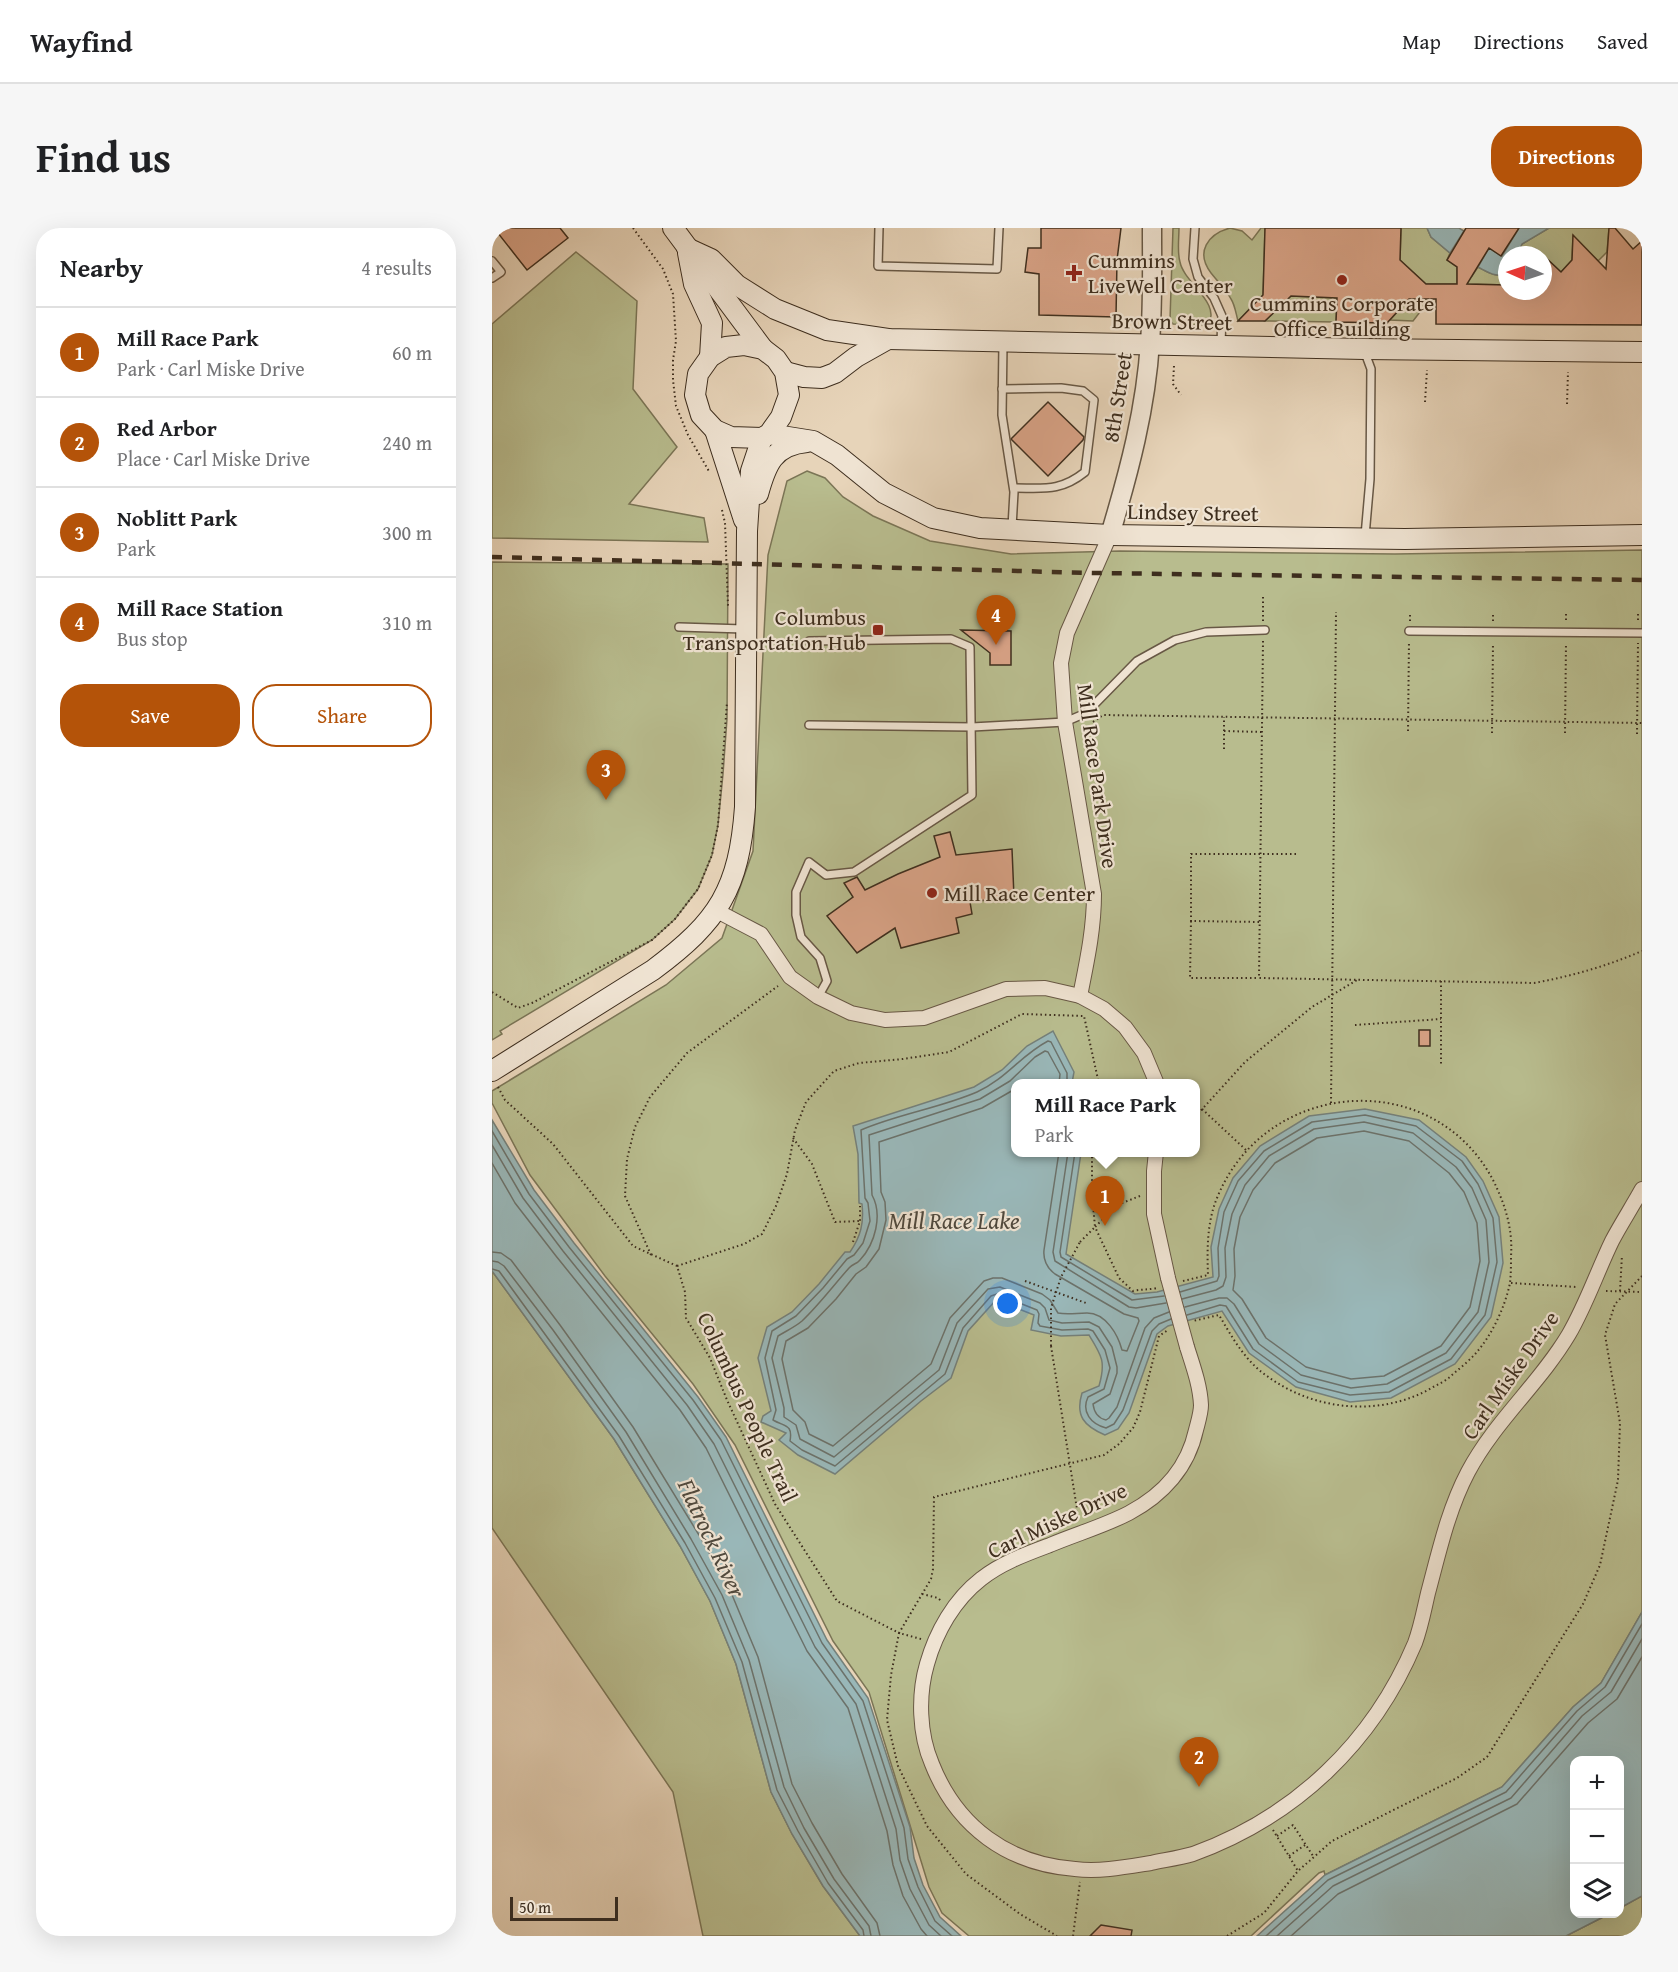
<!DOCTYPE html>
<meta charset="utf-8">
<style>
body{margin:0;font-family:"Gentium Book Plus",serif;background:#f6f6f6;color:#202124}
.controls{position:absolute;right:18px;bottom:18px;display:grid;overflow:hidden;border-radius:12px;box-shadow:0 6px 24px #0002}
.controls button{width:54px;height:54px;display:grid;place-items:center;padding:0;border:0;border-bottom:2px solid #e0e0e0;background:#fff;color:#202124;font:30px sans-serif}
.compass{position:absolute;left:1006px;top:18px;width:54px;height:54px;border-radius:50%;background:#fff;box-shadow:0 6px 24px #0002;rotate:273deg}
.scale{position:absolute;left:18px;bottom:15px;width:108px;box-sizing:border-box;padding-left:6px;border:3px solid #3e2e1e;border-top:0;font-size:16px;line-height:21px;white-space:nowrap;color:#3e2e1e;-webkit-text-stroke:4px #efe3d2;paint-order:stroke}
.you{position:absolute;left:516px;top:1076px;width:21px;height:21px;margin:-15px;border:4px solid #fff;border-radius:50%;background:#1a73e8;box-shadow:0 0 0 9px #1a73e833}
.badge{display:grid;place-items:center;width:39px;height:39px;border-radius:50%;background:#b45309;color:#fff;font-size:20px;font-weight:700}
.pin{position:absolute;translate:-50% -50px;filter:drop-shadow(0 2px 3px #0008)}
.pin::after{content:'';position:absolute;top:32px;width:21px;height:18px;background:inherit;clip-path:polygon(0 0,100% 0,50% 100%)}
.popup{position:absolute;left:519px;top:851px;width:189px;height:78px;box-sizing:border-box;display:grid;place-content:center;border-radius:12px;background:#fff;filter:drop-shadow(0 2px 4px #0005);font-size:20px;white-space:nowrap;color:#757577}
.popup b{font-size:22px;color:#202124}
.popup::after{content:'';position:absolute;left:50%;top:100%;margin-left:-12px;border:12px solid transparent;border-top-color:#fff}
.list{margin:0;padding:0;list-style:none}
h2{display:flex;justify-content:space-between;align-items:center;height:78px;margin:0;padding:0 24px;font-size:26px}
h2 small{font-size:20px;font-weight:400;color:#757577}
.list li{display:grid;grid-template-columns:39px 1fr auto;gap:18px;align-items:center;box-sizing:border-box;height:90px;padding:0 24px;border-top:2px solid #e0e0e0}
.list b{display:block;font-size:22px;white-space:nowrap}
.list p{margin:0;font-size:20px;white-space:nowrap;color:#757577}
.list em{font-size:20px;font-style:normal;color:#757577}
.actions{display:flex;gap:12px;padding:18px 24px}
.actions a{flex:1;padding:14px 0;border:2px solid #b45309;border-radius:24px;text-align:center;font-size:21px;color:#b45309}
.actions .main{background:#b45309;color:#fff}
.icon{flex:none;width:33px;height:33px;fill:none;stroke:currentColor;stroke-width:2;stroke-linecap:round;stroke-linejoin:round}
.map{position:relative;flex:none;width:1150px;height:1708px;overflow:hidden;border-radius:24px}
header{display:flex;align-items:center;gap:36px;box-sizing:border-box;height:84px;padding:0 30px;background:#fff;border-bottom:2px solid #e0e0e0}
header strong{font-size:28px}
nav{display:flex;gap:33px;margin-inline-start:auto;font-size:21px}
.intro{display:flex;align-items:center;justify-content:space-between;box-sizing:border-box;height:144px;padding:0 36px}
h1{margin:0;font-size:42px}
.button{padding:15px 27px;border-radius:24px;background:#b45309;color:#fff;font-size:21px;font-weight:700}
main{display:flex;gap:36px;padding:0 36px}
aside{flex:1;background:#fff;border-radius:24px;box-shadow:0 6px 24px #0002}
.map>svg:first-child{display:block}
</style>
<header>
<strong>Wayfind</strong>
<nav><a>Map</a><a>Directions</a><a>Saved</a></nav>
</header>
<div class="intro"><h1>Find us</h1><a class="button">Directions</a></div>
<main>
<aside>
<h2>Nearby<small>4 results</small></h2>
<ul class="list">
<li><span class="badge">1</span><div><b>Mill Race Park</b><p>Park · Carl Miske Drive</p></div><em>60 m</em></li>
<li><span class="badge">2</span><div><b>Red Arbor</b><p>Place · Carl Miske Drive</p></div><em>240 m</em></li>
<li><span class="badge">3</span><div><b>Noblitt Park</b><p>Park</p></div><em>300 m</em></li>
<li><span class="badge">4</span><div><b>Mill Race Station</b><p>Bus stop</p></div><em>310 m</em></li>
</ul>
<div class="actions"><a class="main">Save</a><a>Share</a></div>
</aside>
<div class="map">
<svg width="1150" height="1708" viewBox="0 0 1150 1708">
<rect width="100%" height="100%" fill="#e7d4b9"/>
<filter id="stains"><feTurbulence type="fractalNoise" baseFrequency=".00333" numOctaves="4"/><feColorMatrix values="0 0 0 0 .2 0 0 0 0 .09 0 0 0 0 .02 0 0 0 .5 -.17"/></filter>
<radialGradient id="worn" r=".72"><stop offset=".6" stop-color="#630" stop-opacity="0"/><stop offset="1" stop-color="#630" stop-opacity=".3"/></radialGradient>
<!-- green -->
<g fill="#b8bc8e" stroke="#7b7556" stroke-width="1.5" fill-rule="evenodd">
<path d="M681 0H687C687 11 685 24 688 34 692 55 730 75 716 97L681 96 678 92Z"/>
<path d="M738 0 750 3 760 12 769 0H773L771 67 746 93C744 86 743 77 739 71 734 61 726 54 719 45 703 24 716 6 738 0Z"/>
<polygon points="909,0 935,0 939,9 958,25 955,32 965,39 965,56 934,56 908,32"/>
<polygon points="1057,0 1117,0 1115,24 1106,33 1081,8 1080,32 1069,44 1044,21 1043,27 1025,27 1030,16"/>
<polygon points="84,24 145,73 141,161 185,219 137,276 212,290 216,314 0,310 0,96"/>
<path d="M986 39C996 44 1004 50 1015 46V57L972 56 973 43 980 48Z"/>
<polygon points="799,68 845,70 844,94 773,93"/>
<polygon points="917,71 938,71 921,93 898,92"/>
<path d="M315 243 333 250 351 269 381 288 438 313 519 326 628 323 903 326 1150 322V1384L1109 1455 1081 1479 1010 1559 833 1647 832 1643 827 1645 759 1708H477L450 1685 437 1659 377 1464 341 1413 243 1217 201 1156 113 1048 38 947 0 875V863L174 757 230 710 261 623 276 327 295 253ZM523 856H703V924H523Z"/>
<polygon points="0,334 236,336 235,491 231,546 226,597 220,627 206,661 183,691 160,712 8,803 10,806 0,812"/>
<polygon points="0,1043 122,1211 188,1318 218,1373 244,1436 279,1564 300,1606 331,1658 368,1708 211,1708 181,1564 0,1300"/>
<polygon points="1150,1668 1150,1708 1074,1708 1117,1686 1128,1686 1128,1680"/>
</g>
<!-- water -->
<g fill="#99b7b8" stroke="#75807a" stroke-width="1.5">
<polygon points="935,0 967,0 972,3 958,25 939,9"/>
<path d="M1027 0H1057L1030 16 1025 27H1015V46C1004 50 996 44 986 39L997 20 1010 28Z"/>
<path d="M561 803 582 844 580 855 523 856V924L589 925 574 1026 643 1066 665 1064 721 1049 719 1019 727 981 741 950 768 918 817 888 873 881 927 892 974 929 991 953 1007 989 1011 1035 999 1089 963 1136 899 1170 858 1174 804 1159 757 1125 730 1083 676 1098 665 1106 637 1185 626 1201 613 1207C592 1198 583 1188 590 1165L607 1158C614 1134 610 1128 597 1107L569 1108 539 1102 542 1087 504 1072 476 1103 459 1150 429 1173 343 1246 306 1227 287 1212 294 1205 269 1194 271 1188 279 1183 266 1130 275 1099 300 1084 327 1056 353 1024H358C369 1008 372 995 370 976L367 975 366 926 361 898 482 859 510 842 535 818Z"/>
<polygon points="0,892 42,962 82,1015 206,1169 234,1209 335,1412 376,1470 418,1599 422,1630 431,1657 448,1689 469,1708 368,1708 331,1658 300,1606 279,1564 244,1436 218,1373 188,1318 122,1211 0,1043"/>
<polygon points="1150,1384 1150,1668 1128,1680 1128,1532 1082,1532 1082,1686 1117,1686 1074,1708 765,1708 833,1647 1010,1559 1081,1479 1109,1455"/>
</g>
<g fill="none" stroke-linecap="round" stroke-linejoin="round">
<!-- shore -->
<g stroke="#6c726b" stroke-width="1.5">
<path d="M567 856 568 846 556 824 553 823 543 829 518 853 488 871 377 907 380 967C391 987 383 1016 368 1032 365 1036 360 1036 357 1040 341 1058 327 1077 310 1093 303 1099 294 1103 286 1108L280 1130 292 1180V1189L304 1197 308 1211 342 1229 447 1142 465 1095 496 1061 508 1059 548 1075 553 1080 557 1092 570 1095 597 1094 607 1099 620 1119 625 1139V1145L618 1166 601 1176C602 1184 605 1190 614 1192L617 1190 625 1179 653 1100 662 1090 677 1084"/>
<path d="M575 856V845L559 814 556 813C529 827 514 851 485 864 448 880 406 886 369 902L373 970 376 975 378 993 371 1015 362 1027 355 1031 331 1060 304 1088 280 1103 273 1130 284 1182 281 1192C293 1199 301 1196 298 1213L310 1222 343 1238 453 1146 471 1100 499 1068 505 1066 545 1082 547 1086 546 1095 548 1098 570 1102 596 1101 601 1103 613 1122 618 1140 612 1161 596 1169C589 1184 599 1196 614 1200L622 1196 631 1182 660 1103 667 1096 679 1091"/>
<path d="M523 861 490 880 387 914 389 964 393 974 394 992 387 1021 374 1039 364 1046 344 1071 316 1100 294 1113 290 1131 301 1182 313 1194 317 1206 341 1218 439 1136 458 1090 492 1053 501 1050H510L550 1066 558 1072 566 1085C575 1087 585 1085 595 1085 614 1085 626 1107 630 1122L635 1123 647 1093 646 1090 632 1086 563 1046C555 1040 551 1032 552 1022L567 924"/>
<polyline points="0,903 37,966 77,1019 201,1172 229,1212 330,1415 371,1473 412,1600 416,1631 426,1659 443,1693 460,1708"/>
<polygon points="872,903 917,913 957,945 972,964 985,995 988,1033 978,1079 949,1118 892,1148 859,1151 814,1139 774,1110 750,1071 741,1062 743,1048 742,1021 748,989 761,962 783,935 825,910"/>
<polyline points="0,917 31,970 71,1023 195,1177 222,1216 323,1419 364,1476 404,1601 408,1632 418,1661 437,1697 449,1708"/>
<polyline points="576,924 561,1024 563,1033 637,1079 644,1080 674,1075"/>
<polyline points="583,924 568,1024 569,1029 640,1072 672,1068"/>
<polyline points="0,935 23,975 64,1028 188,1182 214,1220 315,1423 356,1480 395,1603 401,1637 411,1668 429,1701 435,1708"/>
<polyline points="0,1024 9,1025 19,1032 68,1097 141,1199 207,1307 238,1362 266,1429 300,1556 320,1595 350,1646 385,1695 388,1708"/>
<polyline points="0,1033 6,1034 12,1038 61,1102 134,1204 199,1311 230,1367 257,1432 292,1559 312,1600 342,1651 377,1698 379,1708"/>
<polyline points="0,1041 7,1043 127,1208 193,1315 223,1370 250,1434 285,1562 306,1603 336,1655 371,1702 372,1708"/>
<polyline points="688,1064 725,1053 727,1048 726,1020 732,984 746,953 772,923 820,894 873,887 924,898 970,933 986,956 1001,990 1005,1034 993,1087 959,1131 897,1164 858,1167 806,1154 761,1121 734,1078 728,1077 695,1087"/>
<polyline points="690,1071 724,1062 731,1058 734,1049 733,1020 740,986 753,957 777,928 822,901 872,894 921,905 964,939 980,960 994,992 997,1034 986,1084 954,1125 895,1156 859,1160 809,1147 767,1116 742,1076 735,1070 727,1070 693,1079"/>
<polyline points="774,1708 836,1652 1014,1564 1085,1483 1113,1459 1150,1396"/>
<polyline points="785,1708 841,1658 1019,1570 1090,1488 1119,1464 1150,1411"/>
<polyline points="799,1708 846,1666 1025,1576 1096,1495 1125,1471 1150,1429"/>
</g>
</g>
<!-- building -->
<g fill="#d9a387" stroke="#3e2e1e" stroke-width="1.5">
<polygon points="2,0 68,0 76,10 35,42"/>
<polygon points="549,0 629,0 625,32 624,89 547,87 547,46 533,44 536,20 549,20"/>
<polygon points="773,0 909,0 908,32 934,56 965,56 965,39 955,32 974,0 1027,0 1009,28 997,20 975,56 1015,57 1015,63 1051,63 1051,27 1069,44 1080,32 1081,7 1114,41 1117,0 1123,0 1141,21 1150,13 1150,97 944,96 944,71 917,71 895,95 844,94 845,70 799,68 773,93 746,93 771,67"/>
<polygon points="556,174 592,209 591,212 556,248 519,211"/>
<polygon points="469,402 519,403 519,437 498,437 498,425"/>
<polygon points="458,604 464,627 520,621 522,669 478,674 480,686 464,690 467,705 409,720 403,700 365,725 335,688 361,669 352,655 365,649 373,662 406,646 448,629 442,608"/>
<rect x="927" y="802" width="11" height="16"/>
<polygon points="609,1697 640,1702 639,1708 598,1708"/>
</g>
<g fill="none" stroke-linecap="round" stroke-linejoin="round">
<defs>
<g id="service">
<polyline points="387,0 386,38 505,41 507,0"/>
<polyline points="703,0 701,31 706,49 722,70 730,88 729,115"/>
<polyline points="0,33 9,44 0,50"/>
<polyline points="511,116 510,187 522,264 520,299"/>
<polyline points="872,122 879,141 878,251 873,308"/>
<path d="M510 161 569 160 591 163 602 172 593 244C568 264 551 260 522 260"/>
<polyline points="187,399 252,401"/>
<polyline points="917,403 1150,405"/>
<polyline points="317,413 459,411 478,419 480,567 362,644 334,647 317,634 304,664 304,687 309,709 328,730 335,753 326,769"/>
<polyline points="317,497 480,499 573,494 594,485 645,433 683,412 714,404 773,402"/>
</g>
<g id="minor">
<polyline points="225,683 269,706 298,749 326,769 359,785 393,792 432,790 514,761 553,760 588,768 612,781 633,799 652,825 665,856"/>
<path d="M588 768C595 733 602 701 602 666L573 494 569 435 575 405 618 307"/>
<polyline points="664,924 662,943 662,986 676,1050"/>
<path d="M695 1119C701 1138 708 1157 709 1177 709 1185 706 1194 704 1202 696 1239 671 1267 637 1285 612 1298 584 1306 558 1317 534 1326 509 1335 489 1351 462 1372 444 1404 435 1436 426 1467 427 1506 440 1536 465 1599 516 1636 583 1641 608 1644 634 1639 659 1635 673 1632 687 1630 701 1626 803 1589 881 1515 923 1415 929 1399 932 1382 936 1365 947 1324 956 1282 976 1244 1003 1193 1048 1155 1077 1106 1094 1077 1105 1044 1120 1013 1129 996 1140 979 1150 961"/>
</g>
<path id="tertiary" d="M618 307C637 244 654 180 658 114 661 76 660 38 660 0"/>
<g id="secondary">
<polyline points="181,0 271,121"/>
<polyline points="195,20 219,31 245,57 283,81 335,102 396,111 872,121 1150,124"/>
<polyline points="196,25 202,56 220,95 218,129"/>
<polygon points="252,117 271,121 284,131 293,144 297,167 289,189 277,206 270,210 239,209 223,202 209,187 203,167 206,146 218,129 234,119"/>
<polyline points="293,144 312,149 330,150 343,145 364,129 396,111"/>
<polyline points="223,202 252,292"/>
<polyline points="277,206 321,213 345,227 392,265 441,290 488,300 618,307 913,311 1150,307"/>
<path d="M266 266C274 237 281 217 315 214"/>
<path d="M0 843 161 742C227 693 247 661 253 579L255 303 259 243 270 210"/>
</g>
</defs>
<!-- service casing -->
<use href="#service" stroke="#685845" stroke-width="10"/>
<!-- minor casing -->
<use href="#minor" stroke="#685845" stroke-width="16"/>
<!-- tertiary casing -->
<use href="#tertiary" stroke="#685845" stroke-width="21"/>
<!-- secondary casing -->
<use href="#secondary" stroke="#3e2e1e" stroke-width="22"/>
<!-- path -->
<g stroke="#3e2e1e" stroke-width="2" stroke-dasharray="1.5 3" stroke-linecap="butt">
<polyline points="141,0 171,41 181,66 184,113 181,132 181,152 184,178 196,207 218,245"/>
<polyline points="682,138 681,156 689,167"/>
<polyline points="933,174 935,142"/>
<polyline points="1075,176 1076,144"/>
<polyline points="230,282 233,295 236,378"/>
<polyline points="1074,386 1074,394"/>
<polyline points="1146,386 1146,395"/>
<polyline points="1001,387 1001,394"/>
<polyline points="771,393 771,369"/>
<polyline points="918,393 918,385"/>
<path d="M771 413 767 750 1042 755C1080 748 1115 738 1150 723"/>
<polyline points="601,494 611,487 1150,495"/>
<polyline points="732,503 770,504"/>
<polyline points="916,503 917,413"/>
<polyline points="1000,505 1001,415"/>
<polyline points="1073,505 1074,415"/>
<polyline points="1145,506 1146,415"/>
<polyline points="732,521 732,489"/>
<polyline points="699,693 698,750 767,750"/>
<polyline points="767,694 699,693 699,626 804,626"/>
<polyline points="949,753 949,837"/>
<polyline points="0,764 26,780 40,775 160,712 183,691 206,661 220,627 226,597 235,474"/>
<polyline points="863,797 949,791"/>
<polyline points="6,859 13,872 61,916 141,1018 185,1038 193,1064 194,1090 218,1130 235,1172 283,1276 345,1373 407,1405 399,1447 395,1492 406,1538 435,1598 474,1646 528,1686 565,1708"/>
<polyline points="839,875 844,384"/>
<polyline points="710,881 754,922"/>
<polyline points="703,889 753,834 820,779 865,752"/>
<polyline points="301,910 320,936 343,994 368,993"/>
<path d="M648 968 625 977 603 999 627 1050 641 1063C649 1061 656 1062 665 1060"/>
<polyline points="361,1014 368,993 368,978"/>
<polyline points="588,1014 603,999 600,965 600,924"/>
<polyline points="159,1027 133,968 135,931 143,899 158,869 195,825 286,758"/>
<polyline points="185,1038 252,1016 270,1006 284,978 295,946 303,902 314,874 342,843 367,835 411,831 457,824 530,786 592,788 607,856"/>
<polyline points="533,1053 594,1075"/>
<path d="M691 1053 716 1047C715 1021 715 994 725 970 773 851 940 837 1001 952 1013 976 1021 1001 1019 1028 1019 1037 1019 1046 1018 1055 1013 1079 1000 1107 984 1125 977 1133 968 1140 960 1147 953 1154 944 1157 936 1162 885 1189 821 1182 775 1148 753 1133 740 1109 727 1087L701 1093"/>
<polyline points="1019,1055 1085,1059"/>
<polyline points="1114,1063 1150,1064"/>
<polyline points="1128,1063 1130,1027"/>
<polyline points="559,1118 585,1281 581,1293"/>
<polyline points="430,1366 446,1370 449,1373"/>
<polyline points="429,1411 407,1405 439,1351 441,1341 442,1269 612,1227 627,1216 641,1200 648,1184 667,1108 676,1102"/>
<polyline points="781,1602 806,1643"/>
<polyline points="785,1608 801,1597 821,1628"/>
<polyline points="797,1628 813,1617"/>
<polyline points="581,1708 588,1654"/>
<polyline points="735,1708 772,1685 806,1643 840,1613 965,1550 995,1529 1091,1376 1108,1337 1126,1252 1128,1195 1113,1107 1123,1076 1150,1048"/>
</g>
<!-- service -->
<use href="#service" stroke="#efe3d2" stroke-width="7"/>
<!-- minor -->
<use href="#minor" stroke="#efe3d2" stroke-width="14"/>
<!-- tertiary -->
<use href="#tertiary" stroke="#efe3d2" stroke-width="18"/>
<!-- secondary -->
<use href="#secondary" stroke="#efe3d2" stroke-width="20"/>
<!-- rail -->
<polyline stroke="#3e2e1e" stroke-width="4.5" stroke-dasharray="10 10" stroke-linecap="butt" points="0,329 601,345 1150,352"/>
<defs>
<polyline id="minor-bridge" points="676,1050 695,1119"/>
</defs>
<!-- minor-bridge casing -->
<use href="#minor-bridge" stroke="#685845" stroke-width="16" stroke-linecap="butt"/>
<!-- path-bridge -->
<polyline stroke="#3e2e1e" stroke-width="2" stroke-dasharray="1.5 3" stroke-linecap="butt" points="559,1118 559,1080 569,1049 588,1014"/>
<!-- minor-bridge -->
<use href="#minor-bridge" stroke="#efe3d2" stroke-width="14"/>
</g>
<!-- markers -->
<g fill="#8f2418" stroke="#efe3d2" stroke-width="2">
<path d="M579 36h6v6h6v6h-6v6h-6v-6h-6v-6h6z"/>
<circle cx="850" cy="52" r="6"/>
<rect x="380" y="396" width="12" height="12" rx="3"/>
<circle cx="440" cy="665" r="6"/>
</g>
<g text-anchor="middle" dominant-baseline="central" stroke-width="4.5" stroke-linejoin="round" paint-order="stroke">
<!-- poi labels -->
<g font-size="22" fill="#3e2e1e" stroke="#efe3d2" text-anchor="start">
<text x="596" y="32">Cummins<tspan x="596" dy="25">LiveWell Center</tspan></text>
<text x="850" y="75" text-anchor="middle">Cummins Corporate<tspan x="850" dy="25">Office Building</tspan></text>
<text x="374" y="389" text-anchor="end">Columbus<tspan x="374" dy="25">Transportation Hub</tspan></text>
<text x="452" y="665">Mill Race Center</text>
</g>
<!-- street labels -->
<g font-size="22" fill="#3e2e1e" stroke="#efe3d2">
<text transform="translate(680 93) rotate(1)">Brown Street</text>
<text transform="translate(625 169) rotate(-81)">8th Street</text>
<text transform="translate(701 284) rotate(1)">Lindsey Street</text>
<text transform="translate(606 548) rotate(82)">Mill Race Park Drive</text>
<text transform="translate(1018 1147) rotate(-55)">Carl Miske Drive</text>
<text transform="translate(256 1179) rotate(65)">Columbus People Trail</text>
<text transform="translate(565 1292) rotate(-25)">Carl Miske Drive</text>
</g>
<!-- water labels -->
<g font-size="24" font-style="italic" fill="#50493d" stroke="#efe3d2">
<text x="462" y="992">Mill Race Lake</text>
<text transform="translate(220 1310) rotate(65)">Flatrock River</text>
</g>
</g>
<rect width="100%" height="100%" filter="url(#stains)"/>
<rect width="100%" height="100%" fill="url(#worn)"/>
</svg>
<div class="controls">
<button>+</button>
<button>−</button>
<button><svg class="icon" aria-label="layers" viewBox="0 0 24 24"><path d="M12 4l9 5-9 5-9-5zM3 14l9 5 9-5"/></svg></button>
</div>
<svg class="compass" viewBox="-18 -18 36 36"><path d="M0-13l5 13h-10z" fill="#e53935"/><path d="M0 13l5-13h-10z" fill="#757577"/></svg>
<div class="scale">50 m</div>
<div class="you"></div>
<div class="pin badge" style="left:613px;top:998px">1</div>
<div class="popup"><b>Mill Race Park</b>Park</div>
<div class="pin badge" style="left:707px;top:1559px">2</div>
<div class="pin badge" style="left:114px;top:572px">3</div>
<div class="pin badge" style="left:504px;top:417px">4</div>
</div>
</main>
